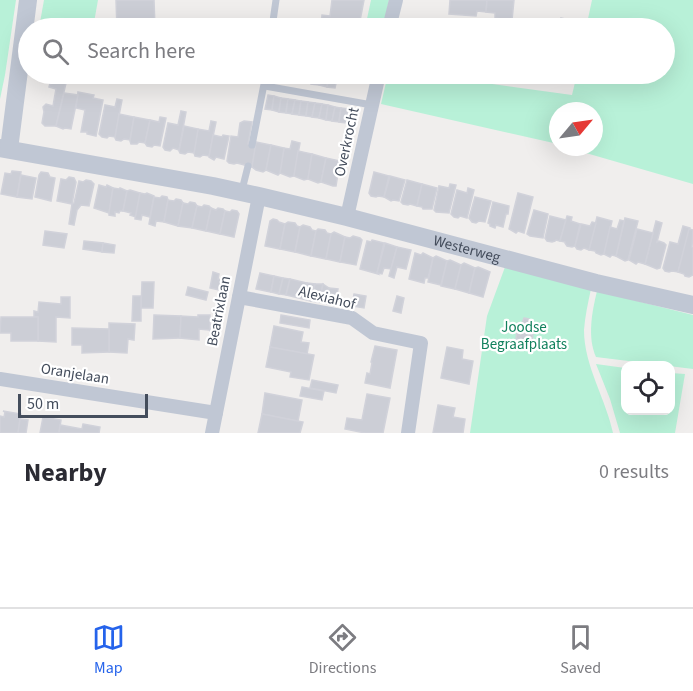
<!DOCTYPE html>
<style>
body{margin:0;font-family:"Source Sans 3",sans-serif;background:#f7f7f7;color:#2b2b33}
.controls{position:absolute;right:18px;bottom:18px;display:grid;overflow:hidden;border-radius:12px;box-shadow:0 6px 24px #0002}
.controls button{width:54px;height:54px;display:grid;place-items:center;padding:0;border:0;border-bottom:2px solid #e1e1e2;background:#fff;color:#2b2b33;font:30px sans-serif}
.compass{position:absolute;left:549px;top:102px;width:54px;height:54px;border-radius:50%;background:#fff;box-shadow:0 6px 24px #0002;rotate:61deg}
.scale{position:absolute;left:18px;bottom:15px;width:130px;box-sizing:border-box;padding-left:6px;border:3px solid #444d5c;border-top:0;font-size:16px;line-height:21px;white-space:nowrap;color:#444d5c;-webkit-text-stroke:4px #fff;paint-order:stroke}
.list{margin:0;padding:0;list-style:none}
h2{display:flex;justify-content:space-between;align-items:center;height:78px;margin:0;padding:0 24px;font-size:26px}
h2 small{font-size:20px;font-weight:400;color:#7c7c81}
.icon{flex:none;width:33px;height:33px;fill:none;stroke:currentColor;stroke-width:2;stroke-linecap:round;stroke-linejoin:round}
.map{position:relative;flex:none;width:693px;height:433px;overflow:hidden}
.search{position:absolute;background:#fff;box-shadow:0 6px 24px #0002;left:18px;right:18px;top:18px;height:66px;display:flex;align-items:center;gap:15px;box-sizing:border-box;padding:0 21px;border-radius:33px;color:#7c7c81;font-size:22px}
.sheet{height:174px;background:#fff}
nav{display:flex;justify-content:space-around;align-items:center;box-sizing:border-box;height:84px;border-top:2px solid #e1e1e2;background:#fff;font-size:16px;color:#7c7c81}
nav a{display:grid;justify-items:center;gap:3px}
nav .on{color:#2563eb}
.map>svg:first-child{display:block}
</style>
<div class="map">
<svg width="693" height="433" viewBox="0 0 693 433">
<rect width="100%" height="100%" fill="#f0eeed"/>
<!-- green -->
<g fill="#b8f1d8">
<polygon points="0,0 16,0 5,75 0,99"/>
<polygon points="44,0 98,0 93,28 39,28"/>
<polygon points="371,0 389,0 383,28 365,28"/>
<polygon points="592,0 693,0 693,184 579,151 569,147 594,147 594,111 558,111 558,144 381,104 388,74 442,74 442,77 572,95 577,74 664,74 664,28 586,28"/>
<path d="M505 267 591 289C588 303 585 316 584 330 584 366 606 399 613 433H470L487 316Z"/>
<path d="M597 291 693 315V369L596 357C587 337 592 312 597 291Z"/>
<polygon points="596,364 625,368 626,410 670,410 671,373 685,374 675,433 620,433 610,399"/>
</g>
<!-- building -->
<g fill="#ccced6" stroke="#d1d2da" stroke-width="1.5">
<polygon points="116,0 154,0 155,28 117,28"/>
<polygon points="332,0 364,0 360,21 348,19 346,28 321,24 322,15 330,16"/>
<polygon points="450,0 487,0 486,12 477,11 476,16 449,14"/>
<polygon points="487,0 514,0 512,20 495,18 495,13 486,12"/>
<polygon points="561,18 577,22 576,28 559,28"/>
<polygon points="313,74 321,74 319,85 311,84"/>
<polygon points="321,74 329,74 327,87 319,85"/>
<polygon points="329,74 338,74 335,88 327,87"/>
<polygon points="505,74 543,74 541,81 515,75 514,80 504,78"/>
<polygon points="51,80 66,83 56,126 45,126 42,123 44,112 43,107 46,104 53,106 56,89 49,87"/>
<polygon points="78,92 94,95 93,98 103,100 96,136 87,134 87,132 81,132 85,110 76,108"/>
<polygon points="64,93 78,95 71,129 65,128 63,129 56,126"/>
<polygon points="268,95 274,96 272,110 265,109"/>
<polygon points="274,96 281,98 279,112 272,110"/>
<polygon points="281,98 288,99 286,113 279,112"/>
<polygon points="117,99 122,100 115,137 109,136 107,138 102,137 99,134 105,105 115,107"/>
<polygon points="288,99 295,100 292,114 286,113"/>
<polygon points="295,100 301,101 299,115 292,114"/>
<polygon points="301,101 308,102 306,116 299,115"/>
<polygon points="308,102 315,103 312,117 306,116"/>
<polygon points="315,103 322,104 319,118 312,117"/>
<polygon points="322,104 328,105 326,120 319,118"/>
<polygon points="328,105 335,107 332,121 326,120"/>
<polygon points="335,107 341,108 339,122 332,121"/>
<polygon points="341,108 348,109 346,123 339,122"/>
<polygon points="181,111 186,112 179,150 173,148 170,151 165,150 163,147 168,123 178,125"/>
<polygon points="119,114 134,117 130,140 124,139 121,141 116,140 115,138"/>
<polygon points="134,117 150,120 145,143 139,142 137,144 131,144 130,141"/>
<polygon points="160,117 166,118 160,146 154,145 152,147 147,146 145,143 150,120 159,122"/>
<polygon points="211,121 216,122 209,156 203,155 200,157 195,156 194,153 198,129 209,131"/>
<polygon points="244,121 252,122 248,144 256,146 252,167 237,163 234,164 229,163 227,161 231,136 238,137 240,123"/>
<polygon points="184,126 198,129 194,153 188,152 185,154 180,153 179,151"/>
<polygon points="213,135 222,137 223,135 229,136 224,159 216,157 214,160 209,157"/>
<polygon points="292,141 300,143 294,176 290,177 280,173 284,148 290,149"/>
<polygon points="256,142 271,145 266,170 263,172 256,170 252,167"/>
<polygon points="271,145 284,148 280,173 278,175 266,170"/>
<polygon points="298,151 312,154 308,179 304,180 294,176"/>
<polygon points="312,154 326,158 321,182 318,183 308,179"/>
<polygon points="326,158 340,161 336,186 333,186 321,182"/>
<polygon points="12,171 21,172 17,197 1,194 5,173 11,174"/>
<polygon points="41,172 48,173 50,177 55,178 51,201 35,197 39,175"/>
<polygon points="374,172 389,176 384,197 378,196 376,197 371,196 369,193"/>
<polygon points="21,175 36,178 32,199 17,197"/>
<polygon points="390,176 405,180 399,201 393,200 391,201 384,197"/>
<polygon points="69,177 74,178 76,182 72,204 57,201 61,179 66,180"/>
<polygon points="86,180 91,181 94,184 89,206 81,205 77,210 74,225 69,224 72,204 74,203 79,181 83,182"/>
<polygon points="407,180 422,184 417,206 410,204 408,205 403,204 401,202"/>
<polygon points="422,184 437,188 432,209 423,209 422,207 417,206"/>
<polygon points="450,184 456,185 449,213 436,212 434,210 439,186 449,188"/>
<polygon points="99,185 106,187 107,185 113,188 109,213 94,208"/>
<polygon points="113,188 119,189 120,188 127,191 123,211 120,211 119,213 115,212 115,216 109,215 109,213"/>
<polygon points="468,188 474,190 467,218 460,216 458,218 454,217 451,214 457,190 467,193"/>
<polygon points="130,190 140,193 136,217 130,215 131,213 123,211 127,191"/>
<polygon points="140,193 145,194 147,193 154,196 150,217 142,215 141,220 135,219"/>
<polygon points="518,193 533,197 524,233 518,231 516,233 509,229"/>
<polygon points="162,196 167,197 168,200 164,222 156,221 155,226 149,224 154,197 160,198"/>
<polygon points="475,197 491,201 485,222 479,221 476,223 472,222 469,218"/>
<polygon points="176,199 181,200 183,203 178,226 164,222 168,200 174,201"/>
<polygon points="190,202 195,203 197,206 192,228 178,226 183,203 188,204"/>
<polygon points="493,202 509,206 508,214 506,214 503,227 496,225 495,228 490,226 490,224 488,223"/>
<polygon points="204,205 209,206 211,208 206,231 192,228 197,206 202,207"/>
<polygon points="211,208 216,210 218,208 223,209 225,211 220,234 206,231"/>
<polygon points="232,210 237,211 239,214 234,237 220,234 225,211 230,212"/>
<polygon points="534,210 548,214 543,238 530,236 527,234"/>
<polygon points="550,216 566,220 560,241 556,240 555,241 552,242 547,241 545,238"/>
<polygon points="567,216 572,217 571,221 580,224 575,246 572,247 567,246 565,243 565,242 560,241"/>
<polygon points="597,217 612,221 604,254 601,255 596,253 595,251 589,250"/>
<polygon points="625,218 638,221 628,260 625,261 616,256"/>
<polygon points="273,219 277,220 279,222 285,224 280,249 265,246 270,221"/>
<polygon points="620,220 624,221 616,256 612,255 610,257 604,254 610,227 617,229"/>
<polygon points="656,221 662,223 657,242 659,241 664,243 666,245 660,268 657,269 645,264"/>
<polygon points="288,222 295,223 297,226 300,227 295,252 280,249 285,224"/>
<polygon points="592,222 596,223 589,250 584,248 581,250 577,249 575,246 581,224 590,226"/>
<polygon points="303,225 310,227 312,230 316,231 311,256 295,252 300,227"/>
<polygon points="683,226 690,228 678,272 672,271 669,272 665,271 663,268 670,242 678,244"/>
<polygon points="318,229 325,230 327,233 331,234 326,259 311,256 316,231"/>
<polygon points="637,229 653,233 645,264 638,262 636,264 629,260"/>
<polygon points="689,229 693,230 692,247 693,248 693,275 689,277 685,276 684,274 678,272"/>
<polygon points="45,231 67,234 64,248 43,245"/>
<polygon points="334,232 345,237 340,262 326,259 331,234"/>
<polygon points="353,236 360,238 362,240 356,265 340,262 345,237 350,238"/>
<polygon points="372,240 384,243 377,273 378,274 360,269 367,241 371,242"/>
<polygon points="84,241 103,243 102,252 83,249"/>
<polygon points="103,243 115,245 114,253 102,252"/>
<polygon points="385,243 397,247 391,269 384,268 382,274 377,273"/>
<polygon points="397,247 411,250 406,269 397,267 394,278 389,276"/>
<polygon points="415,253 421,255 423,253 433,258 428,278 425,278 424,283 409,279"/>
<polygon points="436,256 447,261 441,285 428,282 433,258"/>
<polygon points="450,260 461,265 455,289 441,286 447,261"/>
<polygon points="464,263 475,268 469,293 455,289 461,265"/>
<polygon points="478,267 490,272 483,297 469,293 475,268"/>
<polygon points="213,272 219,274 218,279 226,281 224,291 210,288"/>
<polygon points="260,273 274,276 271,292 256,289"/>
<polygon points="274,276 283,278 279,294 271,292"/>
<polygon points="283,278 290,279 286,295 279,294"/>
<polygon points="290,279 307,283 303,299 286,295"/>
<polygon points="142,282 154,282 153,308 141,308"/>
<polygon points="307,283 315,284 311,301 303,299"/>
<polygon points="315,284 323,284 319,302 311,301"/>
<polygon points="323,284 329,288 326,304 319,302"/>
<polygon points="188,287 208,292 206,300 186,295"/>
<polygon points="329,288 338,289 335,306 326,304"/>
<polygon points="354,294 366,296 364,308 352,306"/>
<polygon points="133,296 141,296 141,321 132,321"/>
<polygon points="397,296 404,298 401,313 393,311"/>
<polygon points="61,297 70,297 70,318 56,317 56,342 38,341 38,317 34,317 34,311 38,312 39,302 61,304"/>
<polygon points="154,315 181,316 180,338 153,339"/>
<polygon points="198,315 210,315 210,331 209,330 199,329 199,340 180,338 181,316 198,317"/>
<polygon points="281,315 310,320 309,328 280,323"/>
<polygon points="1,317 38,317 38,341 11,341 11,333 0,333"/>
<polygon points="524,318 529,319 530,324 534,325 532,341 528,340 527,342 516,339 518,323 522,323"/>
<polygon points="109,323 135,324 134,340 128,339 127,353 109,352"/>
<polygon points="274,326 303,332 301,342 309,343 307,354 270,347"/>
<polygon points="72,328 109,329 109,352 82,353 82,345 72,345"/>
<polygon points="375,346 397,350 390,388 365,383 367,373 370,374 372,363 371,362"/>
<polygon points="270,347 314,355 309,380 290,377 291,372 266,367"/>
<polygon points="447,347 463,350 462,359 473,361 469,384 441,378"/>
<polygon points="312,380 338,385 336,393 310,388"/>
<polygon points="302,387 324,391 322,400 300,396"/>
<polygon points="265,393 302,400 298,421 262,414"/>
<polygon points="367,394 390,398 383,433 365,433 345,429 347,418 362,420"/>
<polygon points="438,405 455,408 453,417 465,419 463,433 433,433"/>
<polygon points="3,411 21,414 18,433 0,433 0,416 4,417 5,412"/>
<polygon points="262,414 303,422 300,433 258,433"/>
<polygon points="43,417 61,420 59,433 40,433"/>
<polygon points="20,419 28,420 26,433 18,433"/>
<polygon points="83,424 100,427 99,433 59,433 60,425 82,429"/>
</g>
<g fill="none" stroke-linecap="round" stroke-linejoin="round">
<!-- service -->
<g stroke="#c0c7d4" stroke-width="7">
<polyline points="272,28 276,0"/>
<polyline points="265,86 372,105"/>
<polyline points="252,145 266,74"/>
<polyline points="242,190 248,166"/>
</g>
<!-- minor -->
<g stroke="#c0c7d4" stroke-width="14">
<polyline points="389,28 396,0"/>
<polyline points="347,217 379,74"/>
<polyline points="239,297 352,318 373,333 421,343 408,433"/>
<polyline points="0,379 216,413"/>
<polyline points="212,433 259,196"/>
</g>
<!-- tertiary -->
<g stroke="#c0c7d4" stroke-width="18">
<path id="s1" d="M0 148 213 186 259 196 347 217 596 283 693 305"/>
<polyline points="9,149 28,0"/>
</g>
</g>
<g text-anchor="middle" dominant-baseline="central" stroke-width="4.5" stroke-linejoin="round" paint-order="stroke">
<!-- street labels -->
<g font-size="15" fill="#444d5c" stroke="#fff">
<text transform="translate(347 142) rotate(-78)">Overkrocht</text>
<text stroke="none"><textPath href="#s1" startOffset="478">Westerweg</textPath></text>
<text transform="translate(327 298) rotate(14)">Alexiahof</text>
<text transform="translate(219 311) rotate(-79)">Beatrixlaan</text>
<text transform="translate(75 374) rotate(9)">Oranjelaan</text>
</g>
<!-- park labels -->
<g font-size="15" fill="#11815d" stroke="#fff">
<text x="524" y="327">Joodse<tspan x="524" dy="17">Begraafplaats</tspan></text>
</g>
</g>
</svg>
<div class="controls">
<button><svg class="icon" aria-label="locate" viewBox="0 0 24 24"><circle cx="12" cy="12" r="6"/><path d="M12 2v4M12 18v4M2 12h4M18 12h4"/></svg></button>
</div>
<svg class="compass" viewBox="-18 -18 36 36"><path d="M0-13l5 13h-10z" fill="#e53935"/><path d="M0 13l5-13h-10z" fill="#7c7c81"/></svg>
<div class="scale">50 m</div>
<div class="search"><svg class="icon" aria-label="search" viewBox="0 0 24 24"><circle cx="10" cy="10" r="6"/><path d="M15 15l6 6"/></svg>Search here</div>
</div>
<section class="sheet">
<h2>Nearby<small>0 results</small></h2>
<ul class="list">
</ul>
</section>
<nav>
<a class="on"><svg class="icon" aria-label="map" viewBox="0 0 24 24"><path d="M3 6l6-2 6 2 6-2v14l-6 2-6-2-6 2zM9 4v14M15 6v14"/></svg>Map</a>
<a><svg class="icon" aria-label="directions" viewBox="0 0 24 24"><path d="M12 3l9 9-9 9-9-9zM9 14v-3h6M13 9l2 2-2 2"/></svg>Directions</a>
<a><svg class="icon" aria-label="saved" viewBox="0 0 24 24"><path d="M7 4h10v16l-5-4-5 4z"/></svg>Saved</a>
</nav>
